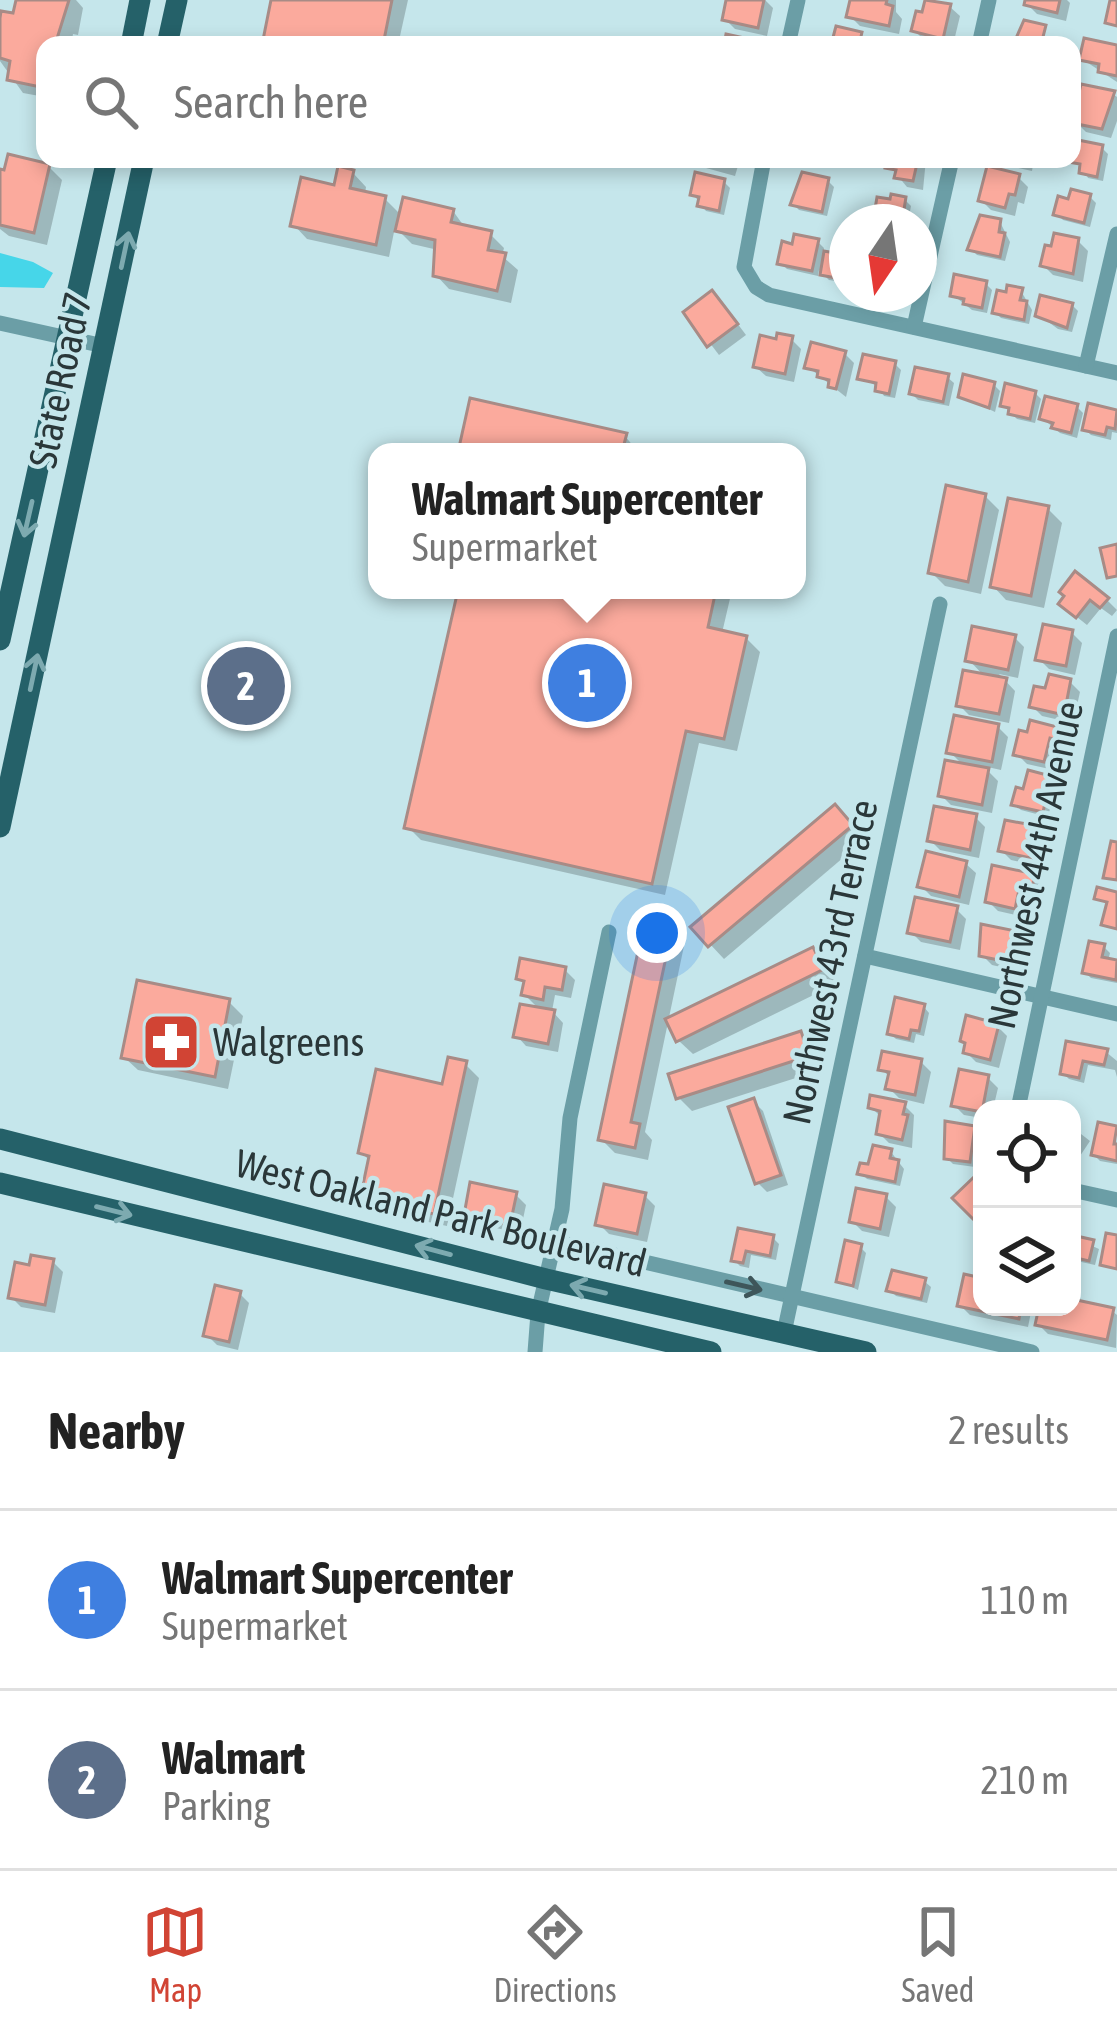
<!DOCTYPE html>
<style>
body{margin:0;font-family:"Asap Condensed",sans-serif;background:#f6f6f6;color:#222}
.controls{position:absolute;right:36px;bottom:36px;display:grid;overflow:hidden;border-radius:24px;box-shadow:0 6px 18px #0003}
.controls button{width:108px;height:108px;display:grid;place-items:center;padding:0;border:0;border-bottom:3px solid #e0e0e0;background:#fff;color:#222;font:60px sans-serif}
.compass{position:absolute;left:829px;top:204px;width:108px;height:108px;border-radius:50%;background:#fff;box-shadow:0 6px 18px #0003;rotate:193deg}
.you{position:absolute;left:657px;top:933px;width:42px;height:42px;margin:-30px;border:9px solid #fff;border-radius:50%;background:#1a73e8;box-shadow:0 0 0 18px #1a73e833}
.badge{display:grid;place-items:center;width:78px;height:78px;border-radius:50%;background:#d14434;color:#fff;font-size:39px;font-weight:700}
.pin{position:absolute;translate:-50% -50%;border:6px solid #fff;box-shadow:0 3px 12px #0006}
.popup{position:absolute;left:368px;top:443px;width:438px;height:156px;box-sizing:border-box;display:grid;place-content:center;border-radius:24px;background:#fff;filter:drop-shadow(0 3px 9px #0005);font-size:39px;white-space:nowrap;color:#767676}
.popup b{font-size:45px;color:#222}
.popup::after{content:'';position:absolute;left:50%;top:100%;margin-left:-24px;border:24px solid transparent;border-top-color:#fff}
.list{margin:0;padding:0;list-style:none}
h2{display:flex;justify-content:space-between;align-items:center;height:156px;margin:0;padding:0 48px;font-size:51px}
h2 small{font-size:39px;font-weight:400;color:#767676}
.list li{display:grid;grid-template-columns:78px 1fr auto;gap:36px;align-items:center;box-sizing:border-box;height:180px;padding:0 48px;border-top:3px solid #e0e0e0}
.list b{display:block;font-size:45px;white-space:nowrap}
.list p{margin:0;font-size:39px;white-space:nowrap;color:#767676}
.list em{font-size:39px;font-style:normal;color:#767676}
.icon{flex:none;width:66px;height:66px;fill:none;stroke:currentColor;stroke-width:2;stroke-linecap:round;stroke-linejoin:round}
.map{position:relative;flex:none;width:1117px;height:1352px;overflow:hidden}
.search{position:absolute;background:#fff;box-shadow:0 6px 18px #0003;left:36px;right:36px;top:36px;height:132px;display:flex;align-items:center;gap:30px;box-sizing:border-box;padding:0 42px;border-radius:24px;color:#767676;font-size:45px}
.sheet{height:516px;background:#fff}
nav{display:flex;justify-content:space-around;align-items:center;box-sizing:border-box;height:168px;border-top:3px solid #e0e0e0;background:#fff;font-size:33px;color:#767676}
nav a{display:grid;justify-items:center;gap:6px}
nav .on{color:#d14434}
.map>svg:first-child{display:block}
</style>
<div class="map">
<svg width="1117" height="1352" viewBox="0 0 1117 1352">
<rect width="100%" height="100%" fill="#c5e6eb"/>
<!-- water -->
<polygon fill="#46d6e9" points="0,253 33,262 53,273 44,288 0,287"/>
<!-- shadow -->
<g fill="#0003">
<polygon points="19,0 76,0 83,8 78,35 73,34 71,45 45,45 45,97 23,93 0,61 0,32 15,17"/>
<polygon points="274,0 408,0 398,45 265,45"/>
<polygon points="744,0 765,0 773,8 767,36 735,29 725,19"/>
<polygon points="853,0 896,0 896,12 902,19 899,34 860,26 850,16"/>
<polygon points="1028,0 1067,0 1070,3 1066,21 1037,14 1027,4"/>
<polygon points="950,7 960,16 953,45 924,40 914,30"/>
<polygon points="1117,48 1117,82 1082,59"/>
<polygon points="1113,94 1117,97 1117,121 1111,138 1086,132 1076,122"/>
<polygon points="1102,148 1108,154 1103,181 1088,178 1083,168 1072,161"/>
<polygon points="697,159 740,159 735,176 706,168"/>
<polygon points="884,159 926,159 923,190 907,187"/>
<polygon points="998,159 1034,159 1032,171 1005,165"/>
<polygon points="48,166 62,180 47,245 9,236 0,229 0,172"/>
<polygon points="353,173 366,187 365,194 385,199 402,216 453,211 466,229 490,234 504,248 502,256 518,270 511,303 449,289 436,275 438,250 412,244 395,227 389,257 307,239 294,225"/>
<polygon points="1018,177 1028,187 1024,204 1018,202 1015,216 991,210 981,200"/>
<polygon points="828,181 834,187 827,216 799,210 793,204"/>
<polygon points="724,182 730,188 724,215 706,211 693,194"/>
<polygon points="1090,197 1096,203 1090,227 1063,220 1057,214 1071,202"/>
<polygon points="905,200 911,206 908,222 882,222 877,214"/>
<polygon points="1000,222 1010,242 1005,261 977,255 971,249"/>
<polygon points="1078,241 1088,251 1083,282 1053,275 1043,265"/>
<polygon points="818,242 824,248 823,254 837,257 847,252 847,283 829,280 819,270 818,276 787,269 781,263"/>
<polygon points="986,284 992,290 987,313 972,310 953,295"/>
<polygon points="1021,291 1032,310 1029,324 1001,318 995,312"/>
<polygon points="722,303 746,335 719,355 687,313"/>
<polygon points="1072,305 1078,311 1072,332 1058,329 1039,315"/>
<polygon points="762,338 791,339 801,349 794,382 766,376 756,367"/>
<polygon points="844,353 854,363 846,397 808,367"/>
<polygon points="895,364 901,370 895,398 884,396 879,387 861,378"/>
<polygon points="947,377 954,383 949,406 918,400 912,394"/>
<polygon points="994,385 1000,391 995,412 961,396"/>
<polygon points="1035,393 1041,399 1035,423 1017,419 1003,405"/>
<polygon points="1077,407 1083,413 1077,438 1060,433 1042,418"/>
<polygon points="1090,407 1117,413 1117,433 1112,432 1111,440 1091,435 1085,429"/>
<polygon points="625,436 638,452 461,452"/>
<polygon points="985,496 999,510 981,594 945,586 931,572"/>
<polygon points="1048,509 1062,523 1044,608 1006,600 993,586"/>
<polygon points="461,590 732,590 722,633 746,638 760,652 737,751 699,743 665,895 421,840 408,827"/>
<polygon points="1067,596 1107,600 1117,610 1112,616 1101,608 1087,625 1072,613"/>
<polygon points="1072,633 1082,643 1075,675 1049,669 1039,659"/>
<polygon points="1014,637 1024,647 1018,678 999,674 1015,691 1009,723 969,715 959,705 985,677 969,660"/>
<polygon points="1070,682 1080,692 1073,723 1042,716 1032,706 1047,692"/>
<polygon points="998,727 1008,737 1001,770 983,766 998,781 992,813 951,805 941,795 964,766 950,752"/>
<polygon points="1063,732 1073,742 1071,749 1060,747 1054,770 1027,764 1017,754"/>
<polygon points="1050,779 1056,785 1048,817 1021,810 1014,804"/>
<polygon points="975,817 985,827 979,858 940,850 930,840"/>
<polygon points="848,822 864,840 724,959 694,927"/>
<polygon points="1030,828 1047,852 1044,867 1011,860 1001,850"/>
<polygon points="966,864 976,873 969,905 931,896 921,886"/>
<polygon points="1033,877 1043,887 1041,896 1029,893 1024,917 998,911 988,901"/>
<polygon points="956,909 966,919 960,950 921,942 911,932"/>
<polygon points="670,932 684,946 645,1132 652,1140 648,1160 615,1153 601,1139"/>
<polygon points="1018,935 1028,945 1022,972 992,965 982,955"/>
<polygon points="1104,947 1110,953 1108,961 1117,963 1117,983 1091,978 1085,972"/>
<polygon points="812,950 826,964 836,984 693,1054 679,1041"/>
<polygon points="565,970 575,980 571,998 555,995 552,1011 563,1023 558,1052 526,1046 517,1036 540,1010 524,994 526,985 519,978"/>
<polygon points="229,1002 243,1016 228,1089 138,1070 124,1057"/>
<polygon points="923,1006 929,1013 924,1036 916,1034 914,1043 896,1039 890,1033"/>
<polygon points="997,1026 1007,1036 999,1068 976,1062 966,1052"/>
<polygon points="800,1034 814,1048 821,1070 692,1111 678,1097"/>
<polygon points="1069,1044 1106,1052 1117,1061 1117,1077 1115,1070 1088,1065 1084,1083 1069,1079 1063,1073"/>
<polygon points="921,1062 931,1072 924,1104 899,1098 889,1088 891,1078 881,1069"/>
<polygon points="465,1064 479,1078 447,1226 377,1211 363,1198 371,1162 361,1152 444,1087"/>
<polygon points="988,1078 998,1088 993,1109 982,1109 982,1118 964,1115 954,1105"/>
<polygon points="753,1101 763,1111 788,1185 767,1192 757,1182"/>
<polygon points="904,1105 914,1115 912,1148 889,1143 879,1133 882,1118 871,1107"/>
<polygon points="1072,1127 1090,1141 1080,1156 1072,1151"/>
<polygon points="974,1128 980,1134 975,1167 953,1164 947,1158"/>
<polygon points="1116,1129 1117,1164 1100,1161 1094,1155"/>
<polygon points="891,1152 904,1169 900,1186 867,1179 861,1173"/>
<polygon points="516,1195 526,1205 520,1233 477,1224 467,1214"/>
<polygon points="645,1196 655,1206 647,1242 609,1234 599,1224"/>
<polygon points="886,1197 896,1207 889,1237 862,1231 852,1221"/>
<polygon points="1072,1226 1079,1233 1077,1239 1099,1249 1095,1265 1072,1260"/>
<polygon points="740,1231 773,1238 779,1244 776,1260 751,1255 749,1268 740,1266 734,1260"/>
<polygon points="860,1247 866,1253 858,1290 839,1281"/>
<polygon points="53,1262 63,1272 55,1313 21,1307 11,1297 32,1269"/>
<polygon points="924,1281 931,1287 927,1303 896,1296 890,1290"/>
<polygon points="982,1281 982,1307 1032,1307 1028,1327 970,1315 960,1305"/>
<polygon points="239,1293 249,1303 238,1350 217,1345 207,1335"/>
<polygon points="1072,1302 1112,1311 1117,1315 1116,1348 1048,1334 1038,1324 1042,1307 1072,1307"/>
</g>
<!-- building -->
<g fill="#fbaa9d" stroke="#a88b86" stroke-width="3">
<polygon points="16,0 69,0 55,45 45,45 45,88 7,80 10,61 0,58 0,18 1,11 13,13"/>
<polygon points="271,0 392,0 383,45 262,45"/>
<polygon points="726,0 764,0 758,28 722,20"/>
<polygon points="850,0 887,0 886,4 893,6 889,26 846,17"/>
<polygon points="925,0 951,4 943,39 911,31 916,11 922,12"/>
<polygon points="1025,0 1060,0 1057,13 1024,5"/>
<polygon points="1110,0 1117,0 1117,26 1105,23"/>
<polygon points="1024,20 1046,25 1043,37 1049,39 1047,45 1013,45"/>
<polygon points="836,26 862,32 859,45 831,45"/>
<polygon points="726,34 753,40 752,45 724,45"/>
<polygon points="1084,38 1117,45 1117,76 1098,72 1099,64 1079,60"/>
<polygon points="1081,84 1115,91 1102,129 1072,123"/>
<polygon points="1073,139 1103,145 1097,177 1079,173 1080,164 1068,162"/>
<polygon points="8,154 50,164 34,233 0,225 0,169 4,170"/>
<polygon points="887,159 918,159 913,181 894,178 896,170 885,168"/>
<polygon points="338,166 354,170 350,188 386,196 376,245 290,226 301,177 334,185"/>
<polygon points="987,166 1020,174 1015,195 1009,194 1005,208 978,201"/>
<polygon points="695,172 725,179 719,211 697,206 699,197 690,195"/>
<polygon points="802,172 829,178 822,212 790,205"/>
<polygon points="1071,189 1091,194 1084,223 1053,215 1058,196 1068,199"/>
<polygon points="891,194 906,197 902,222 879,222 880,216 874,215 877,197 890,199"/>
<polygon points="403,197 454,209 451,222 492,231 488,250 506,253 497,291 433,276 435,240 395,231"/>
<polygon points="980,215 1001,219 999,232 1005,233 1000,257 967,250"/>
<polygon points="1054,233 1079,238 1073,274 1040,266 1045,245 1051,246"/>
<polygon points="794,234 819,239 812,271 777,264 782,241 792,244"/>
<polygon points="836,247 847,249 847,280 820,275 824,251 835,253"/>
<polygon points="954,274 987,281 982,308 963,304 964,299 950,296"/>
<polygon points="1007,285 1023,288 1020,300 1027,301 1024,320 992,313 997,290 1006,292"/>
<polygon points="712,290 738,324 707,347 683,312"/>
<polygon points="1040,295 1073,303 1067,328 1035,316"/>
<polygon points="777,333 793,336 785,374 753,367 760,335 776,339"/>
<polygon points="811,342 846,351 836,389 828,387 829,380 817,377 818,371 804,368"/>
<polygon points="863,354 896,361 889,394 875,391 876,383 857,379"/>
<polygon points="915,367 949,374 943,402 909,394"/>
<polygon points="963,374 995,382 989,408 958,397"/>
<polygon points="1005,383 1036,391 1030,419 1008,414 1009,408 1000,406"/>
<polygon points="1045,396 1078,404 1071,433 1051,428 1053,423 1039,419"/>
<polygon points="470,398 627,433 623,448 642,452 458,452"/>
<polygon points="1088,403 1117,410 1115,429 1107,427 1105,435 1082,430"/>
<polygon points="946,485 986,494 968,582 928,573"/>
<polygon points="1008,498 1049,506 1031,596 990,587"/>
<polygon points="1117,544 1117,576 1107,578 1100,548"/>
<polygon points="1075,571 1109,598 1100,608 1090,600 1076,618 1058,604 1064,596 1059,592"/>
<polygon points="458,590 716,590 708,627 747,636 724,739 686,731 652,884 404,828"/>
<polygon points="1043,624 1073,630 1066,666 1035,660"/>
<polygon points="972,626 1016,635 1008,670 965,661"/>
<polygon points="963,670 1007,678 999,714 956,706"/>
<polygon points="1049,674 1071,679 1064,715 1029,707 1034,686 1045,688"/>
<polygon points="954,715 999,724 992,762 946,753"/>
<polygon points="1030,720 1065,729 1062,741 1050,738 1044,762 1013,755 1019,730 1027,732"/>
<polygon points="945,760 989,768 982,805 938,796"/>
<polygon points="1028,770 1051,776 1043,812 1011,805 1016,787 1023,789"/>
<polygon points="835,804 853,825 708,947 690,927"/>
<polygon points="934,806 977,814 970,850 927,841"/>
<polygon points="1005,820 1032,825 1029,838 1039,840 1035,859 998,851"/>
<polygon points="1111,841 1117,842 1117,880 1103,878"/>
<polygon points="926,851 967,861 959,897 917,887"/>
<polygon points="992,865 1035,874 1032,888 1020,885 1015,909 985,902"/>
<polygon points="1097,887 1117,892 1117,929 1101,925 1107,902 1094,899"/>
<polygon points="915,897 958,906 950,942 907,933"/>
<polygon points="644,923 672,929 631,1122 640,1124 635,1148 598,1140"/>
<polygon points="981,924 1020,932 1013,963 979,956"/>
<polygon points="1089,941 1105,944 1102,957 1117,960 1116,980 1082,973"/>
<polygon points="813,947 824,969 676,1042 665,1019"/>
<polygon points="520,958 566,967 562,990 545,987 543,1000 521,995 524,981 516,979"/>
<polygon points="137,980 230,999 215,1077 121,1058"/>
<polygon points="895,997 925,1004 919,1031 911,1030 909,1039 887,1034"/>
<polygon points="520,1004 555,1010 548,1044 513,1037"/>
<polygon points="966,1015 999,1024 990,1060 963,1053 965,1043 960,1041"/>
<polygon points="801,1031 809,1056 676,1099 668,1074"/>
<polygon points="1066,1041 1108,1049 1104,1065 1083,1061 1079,1078 1060,1074"/>
<polygon points="882,1051 922,1059 915,1095 885,1089 889,1072 878,1070"/>
<polygon points="448,1057 467,1061 434,1214 360,1199 369,1156 358,1153 376,1069 442,1084"/>
<polygon points="959,1069 989,1075 982,1112 951,1106"/>
<polygon points="870,1095 906,1102 903,1114 908,1115 902,1140 876,1134 880,1111 868,1108"/>
<polygon points="754,1098 781,1175 755,1184 728,1107"/>
<polygon points="945,1121 975,1126 970,1162 944,1159"/>
<polygon points="1098,1122 1117,1126 1114,1144 1117,1144 1117,1161 1091,1155"/>
<polygon points="873,1145 892,1149 890,1158 899,1160 895,1182 857,1174 860,1163 868,1164"/>
<polygon points="975,1176 982,1183 982,1220 978,1224 952,1198"/>
<polygon points="470,1182 517,1192 510,1225 464,1215"/>
<polygon points="604,1184 646,1193 637,1234 595,1225"/>
<polygon points="856,1188 887,1194 880,1229 849,1222"/>
<polygon points="738,1228 774,1235 770,1256 746,1251 743,1263 731,1261"/>
<polygon points="1106,1233 1117,1235 1117,1269 1100,1265"/>
<polygon points="1072,1235 1094,1240 1089,1261 1072,1257"/>
<polygon points="845,1240 862,1244 853,1286 836,1282"/>
<polygon points="31,1255 54,1259 45,1305 8,1298 15,1262 29,1265"/>
<polygon points="892,1270 926,1278 921,1299 886,1291"/>
<polygon points="964,1274 982,1278 982,1307 1021,1307 1019,1319 957,1306"/>
<polygon points="215,1285 241,1291 229,1342 203,1336"/>
<polygon points="1072,1299 1114,1308 1107,1340 1035,1325 1039,1307 1072,1307"/>
</g>
<g fill="none" stroke-linecap="round" stroke-linejoin="round">
<!-- minor -->
<g stroke="#6b9ea6" stroke-width="15">
<polyline points="788,45 798,0"/>
<polyline points="979,45 989,0"/>
<polyline points="764,159 744,267 756,287 769,295 1117,373"/>
<polyline points="0,323 104,346"/>
<polyline points="914,327 952,159"/>
<polyline points="1086,366 1117,234"/>
<polyline points="865,956 1117,1014"/>
<polyline points="1018,1109 1117,636"/>
<polyline points="1072,1190 1117,1200"/>
<polyline points="554,1241 1032,1352"/>
<polyline points="784,1333 940,604"/>
<polyline points="535,1352 538,1313 562,1209 570,1118 609,932"/>
</g>
<!-- major -->
<g stroke="#256169" stroke-width="21">
<polyline points="131,45 140,0"/>
<polyline points="167,45 177,0"/>
<polyline points="0,640 107,159"/>
<polyline points="0,827 144,159"/>
<polyline points="0,1139 546,1279 866,1352"/>
<polyline points="0,1183 711,1352"/>
</g>
</g>
<!-- one-way arrows -->
<defs><path id="oneway-shaft" d="M-6 0H5M1.5-3L5.5 0L1.5 3" fill="none" stroke-width="1.6" stroke-linecap="round" stroke-linejoin="round" transform="scale(3)"/></defs>
<g stroke="#7daab0">
<use href="#oneway-shaft" transform="translate(125 250) rotate(-78)"/>
<use href="#oneway-shaft" transform="translate(28 519) rotate(103)"/>
<use href="#oneway-shaft" transform="translate(34 672) rotate(-78)"/>
<use href="#oneway-shaft" transform="translate(114 1211) rotate(14)"/>
<use href="#oneway-shaft" transform="translate(433 1250) rotate(-165)"/>
<use href="#oneway-shaft" transform="translate(588 1289) rotate(-167)"/>
</g>
<use stroke="#3e565a" href="#oneway-shaft" transform="translate(744 1286) rotate(13)"/>
<!-- icons -->
<defs>
<symbol id="pharmacy-square" viewBox="-11 -11 22 22"><rect x="-9" y="-9" width="18" height="18" rx="4" fill="#d14434" stroke="#c5e6eb"/><path d="M-2-6h4v4h4v4h-4v4h-4v-4h-4v-4h4Z" fill="#fff"/></symbol>
</defs>
<g fill-rule="evenodd">
<use href="#pharmacy-square" x="138" y="1009" width="66" height="66"/>
</g>
<g text-anchor="middle" dominant-baseline="central" stroke-width="9" stroke-linejoin="round" paint-order="stroke">
<!-- street labels -->
<g font-size="39" fill="#2a3739" stroke="#c5e6eb">
<text transform="translate(60 380) rotate(-78)">State Road 7</text>
<text transform="translate(1035 865) rotate(-78)">Northwest 44th Avenue</text>
<text transform="translate(830 962) rotate(-78)">Northwest 43rd Terrace</text>
<text transform="translate(441 1213) rotate(14)">West Oakland Park Boulevard</text>
</g>
<!-- poi labels -->
<g font-size="39" fill="#2a3739" stroke="#c5e6eb" text-anchor="start">
<text x="213" y="1042">Walgreens</text>
</g>
</g>
</svg>
<div class="controls">
<button><svg class="icon" aria-label="locate" viewBox="0 0 24 24"><circle cx="12" cy="12" r="6"/><path d="M12 2v4M12 18v4M2 12h4M18 12h4"/></svg></button>
<button><svg class="icon" aria-label="layers" viewBox="0 0 24 24"><path d="M12 4l9 5-9 5-9-5zM3 14l9 5 9-5"/></svg></button>
</div>
<svg class="compass" viewBox="-18 -18 36 36"><path d="M0-13l5 13h-10z" fill="#e53935"/><path d="M0 13l5-13h-10z" fill="#767676"/></svg>
<div class="you"></div>
<div class="pin badge" style="left:587px;top:683px;background:#3f7fe0">1</div>
<div class="popup"><b>Walmart Supercenter</b>Supermarket</div>
<div class="pin badge" style="left:246px;top:686px;background:#5c6f8a">2</div>
<div class="search"><svg class="icon" aria-label="search" viewBox="0 0 24 24"><circle cx="10" cy="10" r="6"/><path d="M15 15l6 6"/></svg>Search here</div>
</div>
<section class="sheet">
<h2>Nearby<small>2 results</small></h2>
<ul class="list">
<li><span class="badge" style="background:#3f7fe0">1</span><div><b>Walmart Supercenter</b><p>Supermarket</p></div><em>110 m</em></li>
<li><span class="badge" style="background:#5c6f8a">2</span><div><b>Walmart</b><p>Parking</p></div><em>210 m</em></li>
</ul>
</section>
<nav>
<a class="on"><svg class="icon" aria-label="map" viewBox="0 0 24 24"><path d="M3 6l6-2 6 2 6-2v14l-6 2-6-2-6 2zM9 4v14M15 6v14"/></svg>Map</a>
<a><svg class="icon" aria-label="directions" viewBox="0 0 24 24"><path d="M12 3l9 9-9 9-9-9zM9 14v-3h6M13 9l2 2-2 2"/></svg>Directions</a>
<a><svg class="icon" aria-label="saved" viewBox="0 0 24 24"><path d="M7 4h10v16l-5-4-5 4z"/></svg>Saved</a>
</nav>
